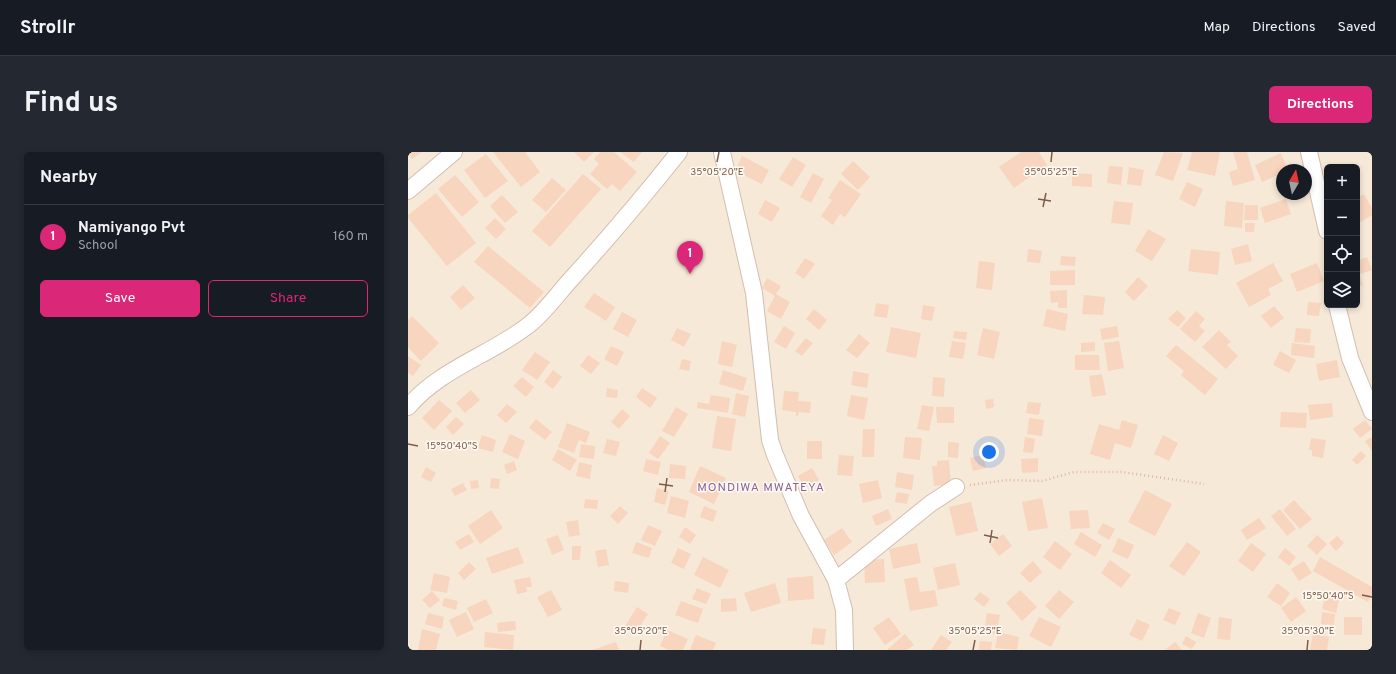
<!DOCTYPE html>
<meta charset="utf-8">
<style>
body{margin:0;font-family:Overpass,sans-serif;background:#242831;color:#f1f3f6}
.controls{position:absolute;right:12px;top:12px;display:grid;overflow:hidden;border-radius:6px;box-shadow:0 2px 6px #0003}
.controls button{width:36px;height:36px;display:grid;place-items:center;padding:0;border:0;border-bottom:1px solid #363941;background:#171b24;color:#f1f3f6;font:20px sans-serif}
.compass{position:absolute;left:868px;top:12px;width:36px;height:36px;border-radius:50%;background:#171b24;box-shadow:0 2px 6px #0003;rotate:9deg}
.you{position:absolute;left:581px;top:300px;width:14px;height:14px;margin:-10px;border:3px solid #fff;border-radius:50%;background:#1a73e8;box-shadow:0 0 0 6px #1a73e833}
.badge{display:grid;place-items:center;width:26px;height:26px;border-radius:50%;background:#db2777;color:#fff;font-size:13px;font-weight:700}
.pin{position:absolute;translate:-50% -33px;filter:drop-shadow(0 1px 2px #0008)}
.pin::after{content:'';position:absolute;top:21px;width:14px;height:12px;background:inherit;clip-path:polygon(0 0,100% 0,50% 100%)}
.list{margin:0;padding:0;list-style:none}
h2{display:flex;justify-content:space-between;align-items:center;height:52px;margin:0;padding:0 16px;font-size:17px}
h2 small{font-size:13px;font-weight:400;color:#9ea1a6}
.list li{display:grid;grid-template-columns:26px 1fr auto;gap:12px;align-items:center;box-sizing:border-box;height:64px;padding:0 16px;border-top:1px solid #363941}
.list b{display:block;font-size:15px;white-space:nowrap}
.list p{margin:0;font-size:13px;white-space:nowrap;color:#9ea1a6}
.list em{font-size:13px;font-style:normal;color:#9ea1a6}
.actions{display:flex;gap:8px;padding:12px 16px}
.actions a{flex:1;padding:9px 0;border:1px solid #db2777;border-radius:6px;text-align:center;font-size:14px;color:#db2777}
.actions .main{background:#db2777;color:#fff}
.icon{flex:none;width:22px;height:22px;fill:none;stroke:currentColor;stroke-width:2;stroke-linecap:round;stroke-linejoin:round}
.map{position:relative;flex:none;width:964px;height:498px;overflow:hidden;border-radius:6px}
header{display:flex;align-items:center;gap:24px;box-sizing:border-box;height:56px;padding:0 20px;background:#171b24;border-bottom:1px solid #363941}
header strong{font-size:19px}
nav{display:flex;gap:22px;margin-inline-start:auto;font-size:14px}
.intro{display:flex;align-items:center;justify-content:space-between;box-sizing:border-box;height:96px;padding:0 24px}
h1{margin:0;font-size:28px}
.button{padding:10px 18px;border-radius:6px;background:#db2777;color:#fff;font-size:14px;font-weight:700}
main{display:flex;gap:24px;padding:0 24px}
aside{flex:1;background:#171b24;border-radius:6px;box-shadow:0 2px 6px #0003}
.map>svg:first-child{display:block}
</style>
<header>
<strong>Strollr</strong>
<nav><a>Map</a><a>Directions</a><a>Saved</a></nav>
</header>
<div class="intro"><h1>Find us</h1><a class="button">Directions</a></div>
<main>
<aside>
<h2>Nearby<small></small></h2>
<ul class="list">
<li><span class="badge">1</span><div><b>Namiyango Pvt</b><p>School</p></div><em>160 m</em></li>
</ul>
<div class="actions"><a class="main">Save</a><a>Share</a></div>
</aside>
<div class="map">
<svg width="964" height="498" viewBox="0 0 964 498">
<rect width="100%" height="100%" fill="#fef7eb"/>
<!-- residential -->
<path fill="#f7e9d8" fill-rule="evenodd" d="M0 0H964V498H0ZM919 15H949V153H919ZM874 18H898V42H874Z"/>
<!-- building -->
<g fill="#f7d5bf">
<polygon points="0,0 14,0 4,7"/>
<polygon points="85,0 117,0 132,20 113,35"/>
<polygon points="166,0 186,0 176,10"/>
<polygon points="192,0 206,0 229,20 212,39 204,32 199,37 182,22 191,12 186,7"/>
<polygon points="212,0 234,0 226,10"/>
<polygon points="613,0 631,0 639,13 606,36 591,15"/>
<polygon points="756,0 775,1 765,29 747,23"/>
<polygon points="784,0 812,0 807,24 779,18"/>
<polygon points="825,0 839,0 847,28 825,34 821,20 830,17"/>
<polygon points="873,1 880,18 874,18 874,21 854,30 847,13"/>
<polygon points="78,2 100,29 77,46 56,18"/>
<polygon points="334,4 361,18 354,32 327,19"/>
<polygon points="385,5 398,13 384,35 371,27"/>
<polygon points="445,9 462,25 450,38 433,22"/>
<polygon points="701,14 715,15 713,33 699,31"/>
<polygon points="721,15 736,18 733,34 719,32"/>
<polygon points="405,21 416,27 403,51 392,45"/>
<polygon points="664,21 684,22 684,35 664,34"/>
<polygon points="175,22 193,37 142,95 124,79"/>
<polygon points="47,23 71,50 54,65 30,37"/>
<polygon points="144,26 158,38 138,60 124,48"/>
<polygon points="432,28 453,42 437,65 432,62 425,73 413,64 424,48 420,46"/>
<polygon points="779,30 795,37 787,55 771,47"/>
<polygon points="28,41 68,91 39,114 0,66 0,63"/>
<polygon points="956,42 964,56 964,63 951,71 949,68 949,46"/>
<polygon points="94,43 110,60 97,71 82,54"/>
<polygon points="878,47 883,62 857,71 852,56"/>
<polygon points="357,48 372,56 364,70 350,62"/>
<polygon points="706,49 725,51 722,73 703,71"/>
<polygon points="818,49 836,51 834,76 816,74"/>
<polygon points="837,53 850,53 850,68 836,68"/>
<polygon points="87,66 98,77 88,87 77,76"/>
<polygon points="837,71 847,71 846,80 837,80"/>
<polygon points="740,77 758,87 744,109 727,99"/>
<polygon points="840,92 844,109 827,113 823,97"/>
<polygon points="80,94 136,140 122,156 66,110"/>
<polygon points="620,97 634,99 632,111 619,110"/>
<polygon points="783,97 812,100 810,123 780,119"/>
<polygon points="653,104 668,105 667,114 652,113"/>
<polygon points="959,105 964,118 949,123 949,109"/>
<polygon points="397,106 407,112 396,127 387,121"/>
<polygon points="571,109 587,111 584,138 568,136"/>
<polygon points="865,111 875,129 860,137 863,143 841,155 828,131"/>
<polygon points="909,111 916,129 889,140 882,122"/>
<polygon points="667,118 667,133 642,133 642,119"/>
<polygon points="730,125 740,134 726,149 717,140"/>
<polygon points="952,125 955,133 949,135 949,126"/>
<polygon points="359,126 373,134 368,142 382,150 373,167 359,159 367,144 354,136"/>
<polygon points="55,133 67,146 53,158 42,145"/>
<polygon points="659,138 659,156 650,156 650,150 643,151 642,139"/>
<polygon points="186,141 207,155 198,169 176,155"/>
<polygon points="676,143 697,145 695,163 674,162"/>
<polygon points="900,150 913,151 911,164 899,163"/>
<polygon points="468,151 481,153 479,166 466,164"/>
<polygon points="515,153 527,155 524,169 513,167"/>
<polygon points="866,154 876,166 863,176 853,164"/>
<polygon points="406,157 419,168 411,178 398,167"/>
<polygon points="639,157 660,162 657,179 635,174"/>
<polygon points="769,158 778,166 770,175 760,167"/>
<polygon points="788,159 797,167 791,174 797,179 787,190 772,177"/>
<polygon points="214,160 229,168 220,185 205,177"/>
<polygon points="4,164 31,191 13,209 0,195 0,168"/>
<polygon points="376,174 387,181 378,197 366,190"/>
<polygon points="709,174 711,185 694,188 692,177"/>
<polygon points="483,175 513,181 508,206 478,200"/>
<polygon points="269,176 283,182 276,195 263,188"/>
<polygon points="575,176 592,180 586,207 569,203"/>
<polygon points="888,176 903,177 902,191 886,190"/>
<polygon points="811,178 823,190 819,193 830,204 818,217 794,195"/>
<polygon points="546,179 559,180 558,188 545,186"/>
<polygon points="451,182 462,191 449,206 438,198"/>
<polygon points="398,186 405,191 394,204 387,199"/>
<polygon points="314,189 329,193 324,215 310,212"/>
<polygon points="544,189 558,191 555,207 541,205"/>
<polygon points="711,189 716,216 700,219 696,191"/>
<polygon points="687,190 687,199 673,200 673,191"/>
<polygon points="884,191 907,194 906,206 883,203"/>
<polygon points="768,193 810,227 797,243 773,223 776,219 758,204"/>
<polygon points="203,194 216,200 209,214 196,207"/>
<polygon points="872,199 888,208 881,221 865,213"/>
<polygon points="127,200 142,210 129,228 114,218"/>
<polygon points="180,203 192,211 183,222 172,214"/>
<polygon points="667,203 691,203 692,218 667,218"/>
<polygon points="0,204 13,213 5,224 0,221"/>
<polygon points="274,207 283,209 281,219 271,217"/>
<polygon points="929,208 932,225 911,229 908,212"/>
<polygon points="145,218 154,225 145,237 136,230"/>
<polygon points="315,218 339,226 335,239 311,232"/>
<polygon points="445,219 461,222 459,236 443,233"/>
<polygon points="694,222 698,243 684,245 681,224"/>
<polygon points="114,225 126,235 118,245 105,234"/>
<polygon points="525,225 537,226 536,245 524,244"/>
<polygon points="199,236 210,238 209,246 198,245"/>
<polygon points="234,236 249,246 242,256 228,245"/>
<polygon points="63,238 72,248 57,261 48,251"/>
<polygon points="376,239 391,240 390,249 403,250 402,261 391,260 390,264 388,264 388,260 374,258"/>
<polygon points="328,241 341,244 337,265 324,262"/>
<polygon points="303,243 322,246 320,261 289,256 290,250 301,252"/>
<polygon points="443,243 460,246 456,268 439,264"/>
<polygon points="585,247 586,255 578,257 577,248"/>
<polygon points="31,248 44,259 26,278 14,266"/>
<polygon points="620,250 633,251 631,263 618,261"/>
<polygon points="924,251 925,265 902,268 900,253"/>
<polygon points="99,252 109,260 98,271 89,263"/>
<polygon points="514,253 526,255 521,279 509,277"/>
<polygon points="268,255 280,262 266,285 254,279"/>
<polygon points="528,255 546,255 546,271 529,271"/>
<polygon points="214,257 222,264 211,277 203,270"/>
<polygon points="873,260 899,261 898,276 872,275"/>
<polygon points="309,264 328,267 323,299 304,296"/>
<polygon points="48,265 56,272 45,283 38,275"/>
<polygon points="621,266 636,268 634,284 619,282"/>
<polygon points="128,267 144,280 137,288 121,276"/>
<polygon points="714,268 730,273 723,296 707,291 702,308 682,302 691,272 711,278"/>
<polygon points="957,268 964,277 952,286 945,277"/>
<polygon points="159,271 182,280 178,291 171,288 166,301 150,295"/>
<polygon points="455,277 467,277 466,305 454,305"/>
<polygon points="102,282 117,289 110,307 94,300"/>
<polygon points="74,283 88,288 85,300 70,296"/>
<polygon points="755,283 770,291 761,309 746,302"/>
<polygon points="252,284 262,291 250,307 241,301"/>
<polygon points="497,285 514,286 512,308 495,306"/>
<polygon points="617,285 627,287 625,301 615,300"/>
<polygon points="964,285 964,299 957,289"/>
<polygon points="903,286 918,288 915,306 904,304 904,298 901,298"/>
<polygon points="199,287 212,290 208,304 195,301"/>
<rect x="399" y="289" width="15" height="18"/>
<polygon points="540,290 551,291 550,306 540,305"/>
<polygon points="173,292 187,294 186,307 171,305"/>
<polygon points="150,297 169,308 162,319 144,308"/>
<polygon points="953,299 958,304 949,313 944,308"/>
<polygon points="431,303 446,304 444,324 429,323"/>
<polygon points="575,303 578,316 565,319 562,306"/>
<polygon points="630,306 630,320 614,321 613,307"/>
<polygon points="238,307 253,310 250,323 235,319"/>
<polygon points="541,308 543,332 526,334 524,314 529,314 529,309"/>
<polygon points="106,309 109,318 99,322 96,313"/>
<polygon points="171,310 184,313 182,327 168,324"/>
<polygon points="262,312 278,314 277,327 261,326"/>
<polygon points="292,314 318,326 306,352 281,340"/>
<polygon points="18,315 28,321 23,330 13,325"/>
<polygon points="404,316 411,328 396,336 390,324"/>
<polygon points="489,320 506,323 504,338 487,335"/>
<polygon points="83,326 92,327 91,337 82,336"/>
<polygon points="70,328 71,336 63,337 62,329"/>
<polygon points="470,328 474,346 455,351 451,332"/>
<polygon points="55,331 59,338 47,344 43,337"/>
<polygon points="249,336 261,339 257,353 246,350"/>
<polygon points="737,338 764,352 747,384 720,370"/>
<polygon points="489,340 501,342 499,352 487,350"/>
<polygon points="263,344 281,349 277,366 259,361"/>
<polygon points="634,346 640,376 620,379 614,350"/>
<polygon points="177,347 190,348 189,357 176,356"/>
<polygon points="886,348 904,367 892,377 875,358"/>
<polygon points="563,350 570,379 548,384 541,355"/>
<polygon points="212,354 220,361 210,372 202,364"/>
<polygon points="296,354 309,359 305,370 292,365"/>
<polygon points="480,357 484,367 468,374 464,364"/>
<polygon points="872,357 888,377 879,384 863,364"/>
<polygon points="83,358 95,376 72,392 60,374"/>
<polygon points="680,358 682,376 663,377 661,359"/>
<polygon points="851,366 858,376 839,388 833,378"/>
<polygon points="170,368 172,383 161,385 158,370"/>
<polygon points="695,371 707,377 701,388 689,381"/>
<polygon points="240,373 254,379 247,394 233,388"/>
<polygon points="277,375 288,383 282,392 271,385"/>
<polygon points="434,376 444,390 426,403 416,388"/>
<polygon points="673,380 694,393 687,405 666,392"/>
<polygon points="61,382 66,390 52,398 47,390"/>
<polygon points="595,382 604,394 591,404 582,392"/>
<polygon points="150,383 156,398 144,403 138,387"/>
<polygon points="909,383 919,392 909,403 899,394"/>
<polygon points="929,384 936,391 928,399 921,391"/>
<polygon points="710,386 726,393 720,407 704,400"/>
<polygon points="647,389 664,402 652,418 635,405"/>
<polygon points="228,390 244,396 241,406 224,401"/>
<polygon points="779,390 793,400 776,424 761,414"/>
<polygon points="509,391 513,411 485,417 481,397"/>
<polygon points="843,391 858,402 845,420 830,409"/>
<polygon points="164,394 173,394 172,408 164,408"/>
<polygon points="110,395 116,411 84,422 78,406"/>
<polygon points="270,396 283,402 276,417 263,411"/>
<polygon points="877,396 888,405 881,414 870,405"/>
<polygon points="198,397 201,413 190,415 187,399"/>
<polygon points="295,405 321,418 312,436 286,423"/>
<polygon points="912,405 964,435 964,442 960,450 905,419"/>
<polygon points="476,407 477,430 457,431 456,408"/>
<polygon points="702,408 723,423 713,436 693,421"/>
<polygon points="625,409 634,420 622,431 612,421"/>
<polygon points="896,409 904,421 891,429 883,417"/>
<polygon points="61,410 68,417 56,428 50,421"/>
<polygon points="547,411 552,433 530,438 525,416"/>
<polygon points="26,421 42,425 39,441 22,438"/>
<polygon points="405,424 406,447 380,449 379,426"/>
<polygon points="122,425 124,435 118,435 119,440 109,442 106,428"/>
<polygon points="509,425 512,440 527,438 530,454 502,459 496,427"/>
<polygon points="207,429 221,431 220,441 206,439"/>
<polygon points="367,431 373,451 343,460 336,441"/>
<polygon points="869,431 882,441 873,454 859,445"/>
<polygon points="289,436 303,442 298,452 284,447"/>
<polygon points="143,438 154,458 140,465 129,445"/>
<polygon points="612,438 629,455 614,469 598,451"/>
<polygon points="651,438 666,450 651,467 637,454"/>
<polygon points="24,439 32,448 22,456 14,448"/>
<polygon points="572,440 582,447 576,455 566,447"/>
<polygon points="918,441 932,444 928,461 914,457"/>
<polygon points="888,445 898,459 883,470 873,456"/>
<polygon points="36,446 50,449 48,458 34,454"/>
<polygon points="328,446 329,459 313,460 313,447"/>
<polygon points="78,447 85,461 66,470 59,456"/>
<polygon points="273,449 295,457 290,471 267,463"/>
<polygon points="229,455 240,462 228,481 217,474"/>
<polygon points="761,456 773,461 767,473 755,468"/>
<polygon points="58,460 66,477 49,485 41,468"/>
<polygon points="914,460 927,462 926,473 913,472"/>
<polygon points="20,461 36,465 34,477 17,472"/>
<polygon points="579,461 592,463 588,482 576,480"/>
<polygon points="790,461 803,466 796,486 783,481"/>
<polygon points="481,465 493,482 477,493 465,476"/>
<polygon points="631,465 653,475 643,495 621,484"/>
<polygon points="811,465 824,467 822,488 809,487"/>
<rect x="936" y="465" width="18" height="18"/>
<polygon points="729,467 742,473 734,489 721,483"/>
<polygon points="107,469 108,478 90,480 89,471"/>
<polygon points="405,476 418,477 416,493 403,492"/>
<polygon points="14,477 32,482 28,498 10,498"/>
<polygon points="259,478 280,487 275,498 261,498 252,494"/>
<polygon points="77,480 106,483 105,498 76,495"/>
<polygon points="590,480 611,485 609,498 587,496"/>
<polygon points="497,482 506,493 499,498 479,498"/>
<polygon points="905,482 921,485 919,498 902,498"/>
<polygon points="288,483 308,491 305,498 282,498"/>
<polygon points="533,483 544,490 538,498 523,498"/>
<polygon points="778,484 788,490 784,497 774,492"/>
<polygon points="572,489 584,490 583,498 571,498"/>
<polygon points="208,490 211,498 184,498"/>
<polygon points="767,490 774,498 757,498"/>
</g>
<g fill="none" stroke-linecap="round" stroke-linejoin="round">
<defs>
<g id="street">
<polyline points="314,0 346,141 362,288 367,303 393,364 428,428 436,458 437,498"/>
<polyline points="901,0 919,79"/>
<polyline points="0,39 46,0"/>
<polyline points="929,153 942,206 964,260"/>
<path d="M0 255C33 216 83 203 122 172 138 159 151 140 165 125 202 84 237 43 271 0"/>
<polyline points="428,428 522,352 548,335"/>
</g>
</defs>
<!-- street casing -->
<use href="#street" stroke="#d3beae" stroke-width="18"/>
<!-- path -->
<polyline stroke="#ddb8a1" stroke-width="2.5" stroke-dasharray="1 3" stroke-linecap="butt" points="562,333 600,328 634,329 666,320 714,320 796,332"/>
<!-- street -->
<use href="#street" stroke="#fff" stroke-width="16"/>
</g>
<!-- ticks -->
<path fill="none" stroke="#7d5c49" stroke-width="1.5" d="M309 10 311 0M643 10 644 0M630 47 643 49M635 55 638 41M0 292 10 294M251 332 265 334M257 340 259 326M576 383 590 386M582 391 584 378M954 443 964 445M232 498 233 488M565 498 567 488M899 498 900 488"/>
<g text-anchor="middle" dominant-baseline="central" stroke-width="3" stroke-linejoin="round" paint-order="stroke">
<!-- quarter labels -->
<g font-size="12" letter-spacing="1" fill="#866299" stroke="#fffaf3">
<text x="353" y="336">MONDIWA MWATEYA</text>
</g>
</g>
<g font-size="10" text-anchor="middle" fill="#7d5c49" stroke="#fffaf3" stroke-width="3" stroke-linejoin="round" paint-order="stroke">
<text x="309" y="23">35°05'20"E</text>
<text x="643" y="23">35°05'25"E</text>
<text x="44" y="297">15°50'40"S</text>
<text x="920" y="447">15°50'40"S</text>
<text x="233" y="482">35°05'20"E</text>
<text x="567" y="482">35°05'25"E</text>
<text x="900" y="482">35°05'30"E</text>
</g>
</svg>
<div class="controls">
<button>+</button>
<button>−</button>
<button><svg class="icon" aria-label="locate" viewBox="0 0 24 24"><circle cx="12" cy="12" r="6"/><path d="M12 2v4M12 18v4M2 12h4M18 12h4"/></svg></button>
<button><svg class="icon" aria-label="layers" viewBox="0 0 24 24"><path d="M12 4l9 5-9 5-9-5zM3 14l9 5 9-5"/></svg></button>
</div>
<svg class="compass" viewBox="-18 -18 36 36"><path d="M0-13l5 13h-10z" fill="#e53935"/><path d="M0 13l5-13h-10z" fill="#9ea1a6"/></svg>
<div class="you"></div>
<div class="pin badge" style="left:282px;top:122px">1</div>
</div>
</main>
